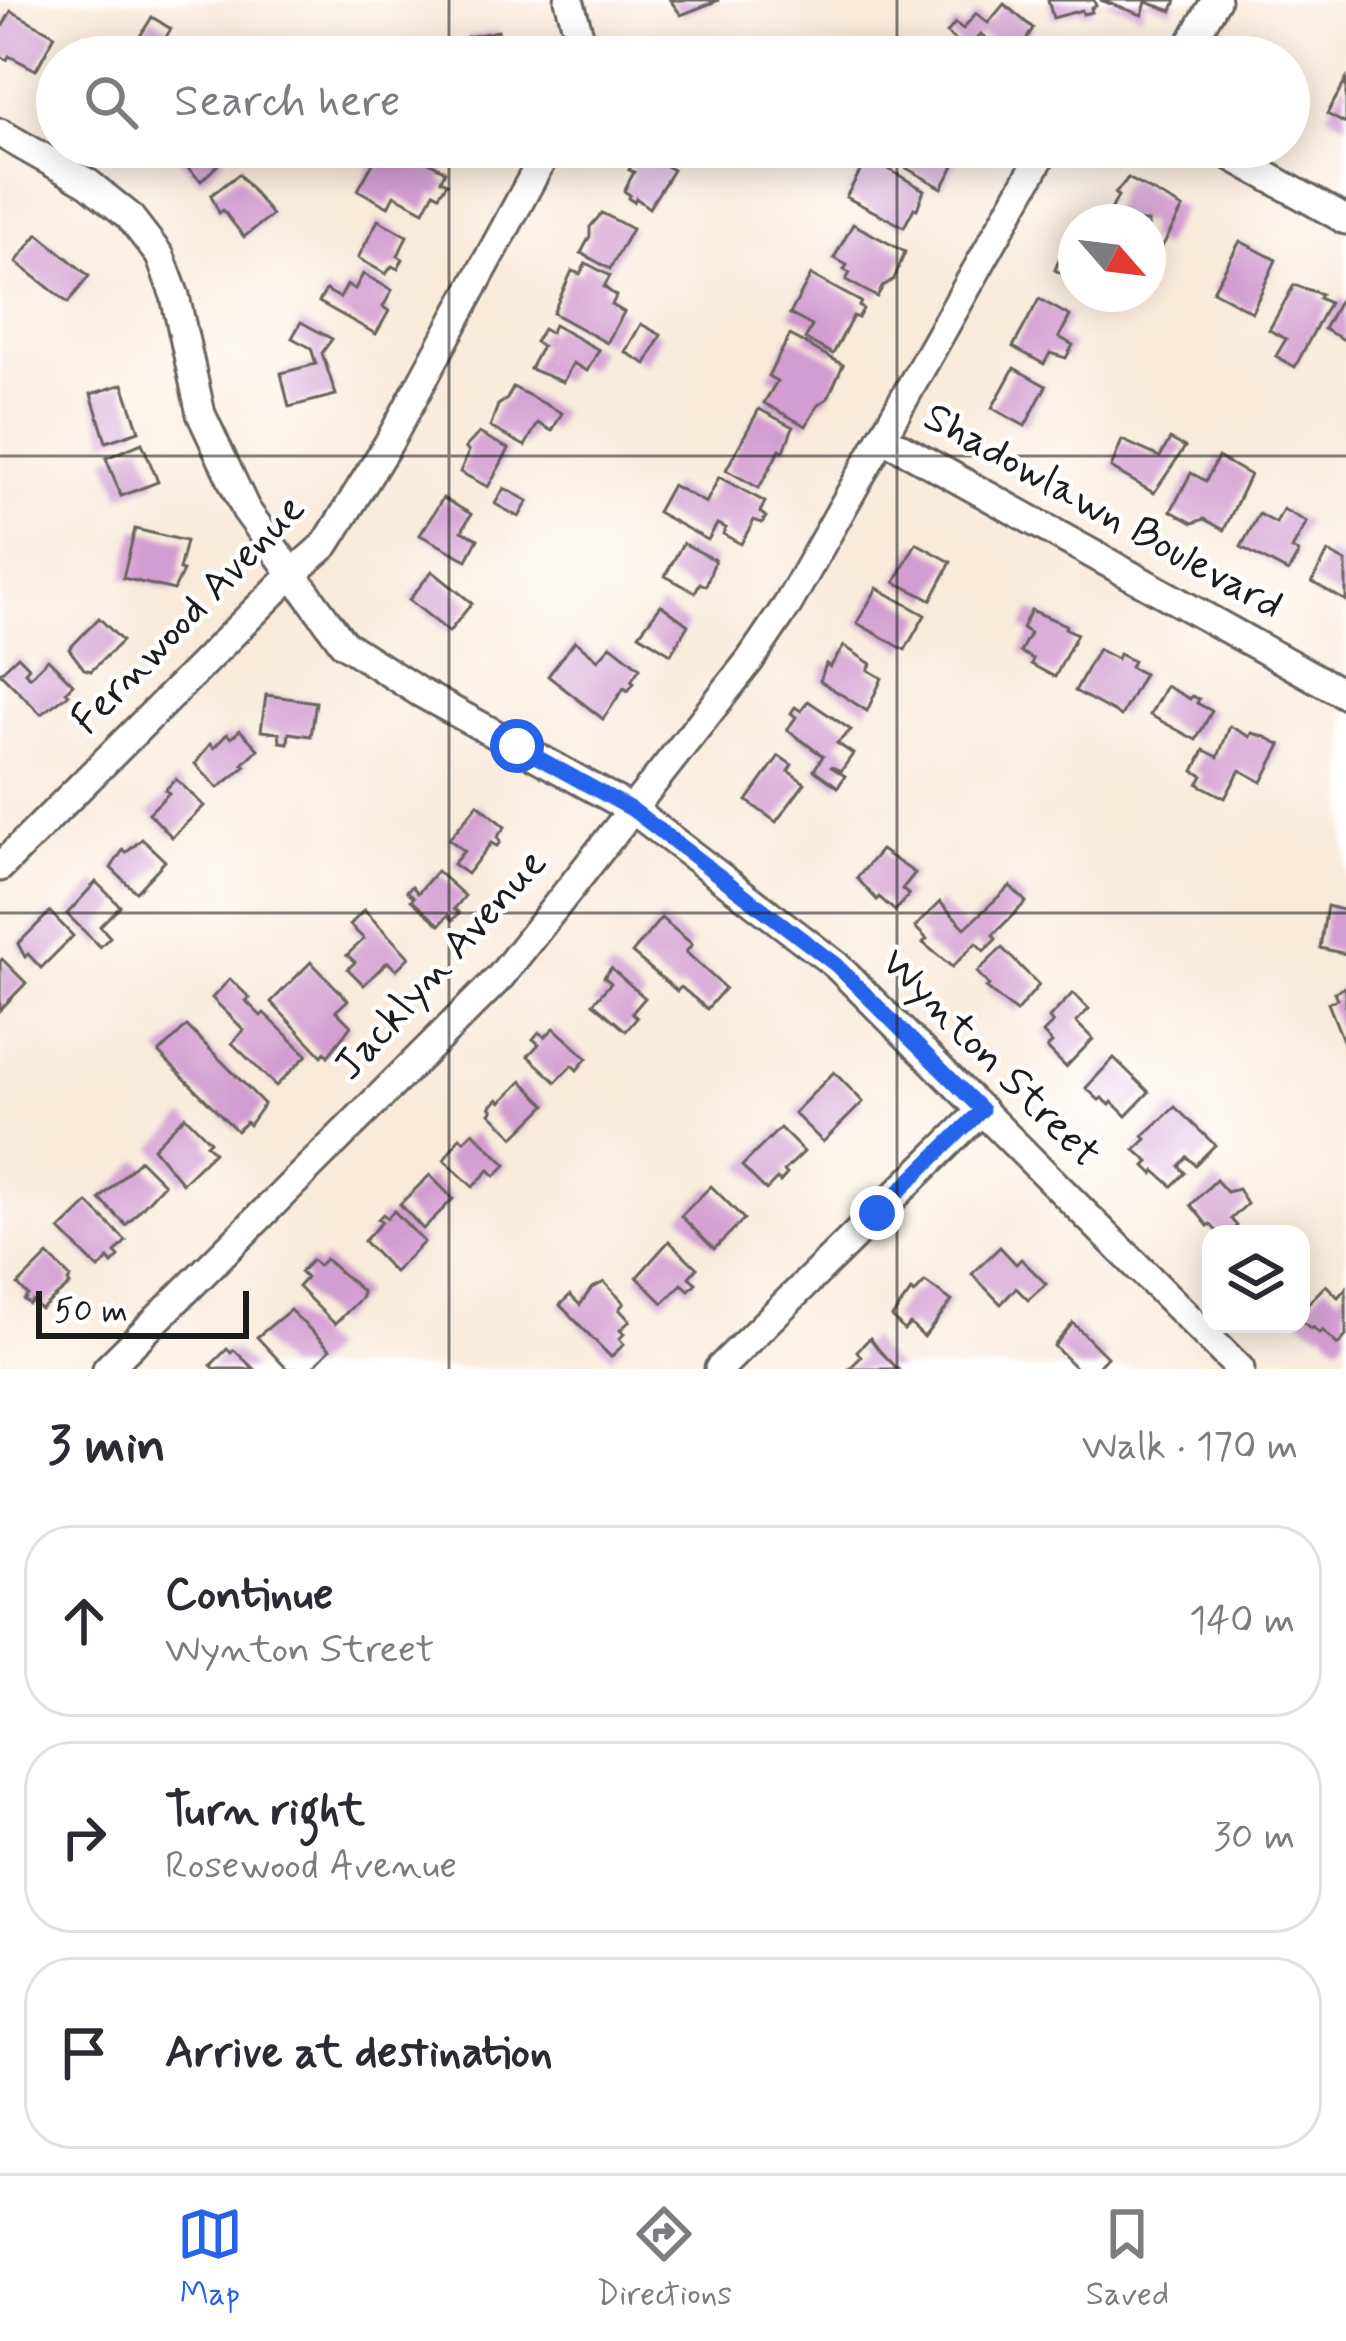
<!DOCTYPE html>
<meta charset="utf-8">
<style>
body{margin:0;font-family:Mynerve,sans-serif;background:#f2f2f3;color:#2b2b33}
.controls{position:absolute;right:36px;bottom:36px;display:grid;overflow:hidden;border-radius:24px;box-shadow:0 6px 30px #0003}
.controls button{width:108px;height:108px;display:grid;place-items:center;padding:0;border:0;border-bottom:3px solid #e1e1e2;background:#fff;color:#2b2b33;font:60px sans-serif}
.compass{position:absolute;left:1058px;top:204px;width:108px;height:108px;border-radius:50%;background:#fff;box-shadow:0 6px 30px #0003;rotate:118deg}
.scale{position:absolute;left:36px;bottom:30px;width:213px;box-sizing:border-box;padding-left:12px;border:6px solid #1c1c1c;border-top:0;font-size:33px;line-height:42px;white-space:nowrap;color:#1c1c1c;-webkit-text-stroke:9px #fff;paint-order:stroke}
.stop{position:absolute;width:36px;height:36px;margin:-27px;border:9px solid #2563eb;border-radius:50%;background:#fff}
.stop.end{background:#2563eb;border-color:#fff;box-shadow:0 3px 12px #0008}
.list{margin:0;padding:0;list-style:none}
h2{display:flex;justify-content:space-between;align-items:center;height:156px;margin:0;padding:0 48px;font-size:51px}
h2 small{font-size:39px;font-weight:400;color:#7c7c81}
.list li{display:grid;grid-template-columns:78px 1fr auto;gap:36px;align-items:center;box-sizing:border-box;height:192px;margin:0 24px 24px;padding:0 24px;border:3px solid #e1e1e2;border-radius:48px}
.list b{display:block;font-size:45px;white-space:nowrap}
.list p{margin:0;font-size:39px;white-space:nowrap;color:#7c7c81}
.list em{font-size:39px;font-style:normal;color:#7c7c81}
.icon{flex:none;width:66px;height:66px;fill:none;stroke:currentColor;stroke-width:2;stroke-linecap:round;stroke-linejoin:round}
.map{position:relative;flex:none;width:1346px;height:1369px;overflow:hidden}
.search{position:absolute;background:#fff;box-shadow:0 6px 30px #0003;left:36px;right:36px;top:36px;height:132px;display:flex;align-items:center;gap:30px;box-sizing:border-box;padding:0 42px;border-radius:66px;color:#7c7c81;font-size:45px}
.sheet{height:804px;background:#fff}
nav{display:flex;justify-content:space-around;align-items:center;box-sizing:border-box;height:168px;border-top:3px solid #e1e1e2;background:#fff;font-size:33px;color:#7c7c81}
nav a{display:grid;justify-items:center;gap:6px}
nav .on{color:#2563eb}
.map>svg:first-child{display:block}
</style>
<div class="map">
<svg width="1346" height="1369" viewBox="0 0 1346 1369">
<rect width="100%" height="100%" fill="#fff"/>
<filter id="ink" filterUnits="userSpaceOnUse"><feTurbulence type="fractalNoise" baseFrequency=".00833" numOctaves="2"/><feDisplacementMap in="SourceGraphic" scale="24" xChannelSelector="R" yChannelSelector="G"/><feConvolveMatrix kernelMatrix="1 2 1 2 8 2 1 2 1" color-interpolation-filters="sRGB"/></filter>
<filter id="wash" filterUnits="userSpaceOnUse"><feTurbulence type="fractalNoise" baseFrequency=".004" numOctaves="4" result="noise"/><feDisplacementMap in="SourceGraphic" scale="48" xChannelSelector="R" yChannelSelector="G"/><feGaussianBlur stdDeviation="2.7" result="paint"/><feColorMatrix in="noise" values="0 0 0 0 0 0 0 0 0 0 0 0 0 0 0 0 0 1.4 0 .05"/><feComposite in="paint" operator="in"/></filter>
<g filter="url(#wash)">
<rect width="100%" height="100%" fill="#f9ead9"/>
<g id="blocks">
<!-- building -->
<g fill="#d29dd0">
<polygon points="670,0 719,0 681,15"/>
<polygon points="1048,0 1094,0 1096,6 1091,8 1092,12 1083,14 1082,10 1053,18"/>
<polygon points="1100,0 1176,0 1172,11 1146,2 1142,15"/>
<polygon points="1004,4 1033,28 1020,50 1016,47 1008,56 981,34 967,51 947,33 955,23 963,29 976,13 988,23"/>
<polygon points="11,11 55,35 36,70 9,56 7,60 0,56 0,31"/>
<polygon points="152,17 171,29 154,57 127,57"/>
<polygon points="498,31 503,57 470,57 467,37"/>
<rect x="681" y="40" width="35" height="17"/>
<polygon points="1346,80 1346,124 1327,114"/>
<polygon points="172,147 214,147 225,158 201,181 169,150"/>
<polygon points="382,147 402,147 445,171 441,180 447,183 439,195 434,192 424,211 394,195 388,207 358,190"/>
<polygon points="908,147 964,147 942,188 899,164"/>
<polygon points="645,154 673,170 649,208 636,198 634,202 628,198 630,195 624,191 634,172 629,170 634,160 640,163"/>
<polygon points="868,157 924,190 917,209 914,208 904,227 846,197"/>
<polygon points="239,174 272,215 244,237 223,210 219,213 211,195"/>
<polygon points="1128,178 1183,208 1162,247 1148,240 1148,222 1105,222 1118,196 1115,194"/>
<polygon points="602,213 632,229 610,269 581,253 590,236 590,227"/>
<polygon points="378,220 407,236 398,256 403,259 398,269 392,266 386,274 358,258"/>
<polygon points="853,224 905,252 894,279 883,286 877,297 846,280 850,273 844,270 847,265 834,258"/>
<polygon points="1076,233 1076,281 1055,270 1064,247 1067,249"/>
<polygon points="38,234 89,276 68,303 16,262"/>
<polygon points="1240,241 1276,260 1252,312 1213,291"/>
<polygon points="586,263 610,276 604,287 616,296 612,305 624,312 607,343 553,313 572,271 580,274"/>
<polygon points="363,274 392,290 383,307 389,311 376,334 319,302 326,290 340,298 347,285 355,289"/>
<polygon points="811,275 861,302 859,306 863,309 858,318 853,316 833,354 805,339 812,326 790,314"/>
<polygon points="1294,285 1321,294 1319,298 1329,303 1295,367 1276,356 1286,339 1269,330"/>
<polygon points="1341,298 1346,300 1346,341 1324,329"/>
<polygon points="1039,299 1070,316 1059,337 1073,345 1066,358 1050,353 1044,364 1013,347"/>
<polygon points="301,322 332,339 322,353 336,395 289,407 281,373 316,364 311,348 292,338"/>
<polygon points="641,324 661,335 646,364 625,352"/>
<polygon points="554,325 599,350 587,371 573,363 563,382 530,369 542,346 535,342 543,329 550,333"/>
<polygon points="790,335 843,365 828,398 818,405 806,426 764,403 777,381 768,376"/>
<polygon points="1014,368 1046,386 1025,426 992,408"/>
<polygon points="123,384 139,431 106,442 91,394"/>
<polygon points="513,387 562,413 552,431 538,423 525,446 490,427 498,405 507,399"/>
<polygon points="759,409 793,427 784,451 780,449 759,488 726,470"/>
<polygon points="479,433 509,449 488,487 460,472 469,451 465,448"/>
<polygon points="1170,439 1185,447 1154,493 1111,468 1122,440 1160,457"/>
<polygon points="142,443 158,482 121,496 106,458"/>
<polygon points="1218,457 1250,475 1224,530 1204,519 1193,523 1171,511 1191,473 1206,481"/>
<polygon points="719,477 765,502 760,512 766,517 762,523 754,520 741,544 723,534 726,528 717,524 708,540 657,512 672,485 706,503"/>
<polygon points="504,488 528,501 519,517 495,504"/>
<polygon points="443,498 471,514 462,531 478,539 467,560 420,535"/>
<polygon points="1283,509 1307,522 1292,549 1299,553 1288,572 1241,547 1259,514 1276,523"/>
<polygon points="135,529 186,541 179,570 183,571 174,590 123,578"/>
<polygon points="683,543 715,560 706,586 700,583 695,592 665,576"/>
<polygon points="916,543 951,562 931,600 895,582"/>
<polygon points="1328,552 1346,562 1346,601 1312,582"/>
<polygon points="432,571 472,603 449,632 409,600"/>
<polygon points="877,588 925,615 905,650 857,623"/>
<polygon points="661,605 688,625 671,654 639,634"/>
<polygon points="1031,610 1066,625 1065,628 1077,634 1055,677 1031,664 1033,659 1020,652 1030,633 1022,628"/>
<polygon points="99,618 122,641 91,671 84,669 69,649"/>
<polygon points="575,641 598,660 611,645 640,668 631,681 634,683 628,691 624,688 603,719 548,676"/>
<polygon points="844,646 871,664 868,670 882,678 867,711 820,681 826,664 830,667"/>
<polygon points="1098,649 1117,659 1119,654 1133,661 1130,667 1144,674 1121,716 1075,691"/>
<polygon points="18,656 29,667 25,672 30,677 48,659 73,684 66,691 69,694 41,714 0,673"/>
<polygon points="1166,686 1190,699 1192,696 1199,699 1197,703 1212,711 1196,740 1150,715"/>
<polygon points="266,695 316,702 311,736 289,733 288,743 280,742 279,733 261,731"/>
<polygon points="808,701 851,730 837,743 853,754 841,771 830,766 845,776 838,787 814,770 823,756 787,730 796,717 791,713 795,707 801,711"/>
<polygon points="1230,726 1250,737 1252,733 1263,736 1281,745 1262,782 1240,770 1225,798 1198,784 1203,776 1194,771 1204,750 1218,757"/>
<polygon points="240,730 258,749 243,764 246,766 218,788 195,764 210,744 214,748 227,734 231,738"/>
<polygon points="779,756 792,765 788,771 805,783 776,822 747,801"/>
<polygon points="176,779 204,806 172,837 149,813 169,793 165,790"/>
<polygon points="478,804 505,827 497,837 500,842 497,846 491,843 467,874 453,864 464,851 449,839"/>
<polygon points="142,839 165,861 136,892 111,868 123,850 126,853"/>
<polygon points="881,850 915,873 902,889 909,895 895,911 879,897 877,900 857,878"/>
<polygon points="437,871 465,896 454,909 459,913 453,920 448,915 440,925 411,900 414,897 407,891 412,886 418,893"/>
<polygon points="96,882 120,906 100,926 110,937 100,947 67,914"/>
<polygon points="1010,886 1026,902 993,935 996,939 984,951 976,943 952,967 923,943 927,939 915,927 940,902 965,928"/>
<polygon points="1327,906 1346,911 1346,954 1320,948"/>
<polygon points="364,910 409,957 396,970 388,962 384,965 364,985 348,969 355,962 347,955 364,939 350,925"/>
<polygon points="50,912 73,936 41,968 28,954 25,957 18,944"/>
<polygon points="661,918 692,944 686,952 725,988 707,1009 681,987 677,991 632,953"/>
<polygon points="1002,948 1039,985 1016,1012 986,988 989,985 977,972"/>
<polygon points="2,959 26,983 0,1010 0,961"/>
<polygon points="311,962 348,1000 336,1011 351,1026 328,1056 325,1052 322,1056 271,1002"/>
<polygon points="611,968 645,998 632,1013 637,1018 626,1031 593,1003 611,983 604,977"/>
<polygon points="230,979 250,998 246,1001 261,1016 264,1013 307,1055 276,1086 232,1043 244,1030 212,998"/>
<polygon points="1346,987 1346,1048 1328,1003 1337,999 1334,992"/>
<polygon points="1073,993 1089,1009 1076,1022 1093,1039 1066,1067 1047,1048 1052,1043 1043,1033 1053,1023 1049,1018"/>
<polygon points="187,1026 264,1104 249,1125 246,1122 237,1131 159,1053"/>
<polygon points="554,1028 587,1058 577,1070 572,1065 556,1082 528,1056 539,1044 533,1039 539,1032 545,1037"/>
<polygon points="1114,1058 1149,1092 1126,1116 1112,1102 1110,1105 1102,1098 1099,1100 1086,1088"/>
<polygon points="834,1072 863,1102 823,1142 794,1113"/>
<polygon points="522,1081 546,1105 514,1137 490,1113 493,1110 490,1107 498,1099 501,1102"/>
<polygon points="1175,1107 1215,1145 1195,1165 1187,1157 1179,1166 1185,1173 1172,1186 1155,1171 1153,1174 1145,1166 1149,1162 1135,1150 1146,1139 1143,1136"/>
<polygon points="185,1116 210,1141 206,1144 214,1152 182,1183 153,1148"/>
<polygon points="780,1128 804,1152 784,1171 787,1174 780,1182 777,1179 766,1190 742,1166"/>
<polygon points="473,1132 506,1165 495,1176 489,1170 473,1187 444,1160 460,1137 464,1141"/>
<polygon points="140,1160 164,1184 126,1225 100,1199"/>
<polygon points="430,1175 453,1199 423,1229 400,1204"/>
<polygon points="1216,1180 1227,1192 1238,1189 1247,1204 1231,1219 1237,1226 1229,1234 1220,1234 1210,1224 1208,1226 1191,1205"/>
<polygon points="711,1186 744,1219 714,1249 681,1216"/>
<polygon points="88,1203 126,1241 115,1253 119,1257 112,1264 108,1259 99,1269 60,1230"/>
<polygon points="394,1211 424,1242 394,1272 364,1241 382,1222 378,1219 383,1214 387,1218"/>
<polygon points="669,1241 697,1268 689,1277 696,1283 689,1290 682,1284 663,1303 637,1277"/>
<polygon points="1000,1247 1016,1264 1021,1259 1046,1284 1028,1300 1016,1288 1001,1304 972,1274"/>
<polygon points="48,1255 71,1278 68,1282 70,1285 41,1309 32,1301 29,1304 24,1300 28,1295 18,1285"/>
<polygon points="325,1259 362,1291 362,1297 335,1324 298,1287 306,1278 300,1272 312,1260 318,1266"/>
<polygon points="604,1282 624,1303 619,1309 630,1321 620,1330 624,1334 619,1339 624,1344 611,1357 560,1305 570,1295 580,1305 591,1289"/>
<polygon points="925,1282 952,1301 924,1337 910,1324 904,1330 892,1317 911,1291 914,1294"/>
<polygon points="1326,1285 1338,1297 1346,1288 1346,1336 1338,1345 1322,1330 1319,1333 1313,1327 1311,1329 1301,1320 1301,1310"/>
<polygon points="290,1310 330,1349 311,1369 287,1369 257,1337"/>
<polygon points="1073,1323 1107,1357 1096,1369 1077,1369 1054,1346"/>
<polygon points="870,1338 879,1350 898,1369 849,1369 861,1357 857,1351"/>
<polygon points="227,1349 231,1353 234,1350 254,1369 215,1369 211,1365"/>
</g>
</g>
</g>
<g filter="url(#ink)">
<use href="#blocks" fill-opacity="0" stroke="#69645e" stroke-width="3"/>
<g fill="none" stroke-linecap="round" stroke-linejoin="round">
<defs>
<g id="street">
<polyline points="569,0 583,49 581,57"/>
<polyline points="1183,57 1216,0"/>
<polyline points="0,133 88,183 129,216 160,256 175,296 201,414 246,510 343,643 419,692 633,810 836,965 1240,1369"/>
<polyline points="1215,147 1346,220"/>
<polyline points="882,437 1346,695"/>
<polyline points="0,867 293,573 326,544 388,444 549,147"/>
<polyline points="107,1369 501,976 750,660 788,604 1046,147"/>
<polyline points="719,1369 982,1110"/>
</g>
</defs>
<!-- street casing -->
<use href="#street" stroke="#69645e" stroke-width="33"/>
<!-- street -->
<use href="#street" stroke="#fff" stroke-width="27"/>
</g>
</g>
<g fill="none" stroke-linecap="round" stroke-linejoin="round" filter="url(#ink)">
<!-- route -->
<polyline stroke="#2563eb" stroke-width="15" points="517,746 633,810 836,965 982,1110 877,1213"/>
</g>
<!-- grid -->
<path fill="none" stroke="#1c1c1c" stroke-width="3" stroke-opacity="0.55" d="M449 0V57M897 0V57M449 147V1369M897 147V1369M0 456H1346M0 913H1346"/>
<g text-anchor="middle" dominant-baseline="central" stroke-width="9" stroke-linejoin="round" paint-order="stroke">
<!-- street labels -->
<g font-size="42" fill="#1c1c1c" stroke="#fff">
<text transform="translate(1103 512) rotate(29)">Shadowlawn Boulevard</text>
<text transform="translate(189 615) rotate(-46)">Fernwood Avenue</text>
<text transform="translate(441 965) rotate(-48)">Jacklyn Avenue</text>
<text transform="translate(990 1059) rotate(45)">Wynton Street</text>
</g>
</g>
</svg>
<div class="controls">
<button><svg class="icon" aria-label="layers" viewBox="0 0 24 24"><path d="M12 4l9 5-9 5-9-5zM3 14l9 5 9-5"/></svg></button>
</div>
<svg class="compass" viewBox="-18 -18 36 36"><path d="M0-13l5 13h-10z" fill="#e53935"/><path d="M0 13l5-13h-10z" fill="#7c7c81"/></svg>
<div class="scale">50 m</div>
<div class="stop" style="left:517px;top:746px"></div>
<div class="stop end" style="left:877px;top:1213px"></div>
<div class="search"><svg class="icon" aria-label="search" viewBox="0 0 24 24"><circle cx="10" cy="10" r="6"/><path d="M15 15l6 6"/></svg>Search here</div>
</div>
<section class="sheet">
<h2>3 min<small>Walk · 170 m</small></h2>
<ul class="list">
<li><svg class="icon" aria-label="ahead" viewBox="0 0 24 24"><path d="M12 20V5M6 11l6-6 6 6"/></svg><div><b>Continue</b><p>Wynton Street</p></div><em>140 m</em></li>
<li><svg class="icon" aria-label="right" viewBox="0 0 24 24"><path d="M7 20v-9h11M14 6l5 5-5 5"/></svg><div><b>Turn right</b><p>Rosewood Avenue</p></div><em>30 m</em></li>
<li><svg class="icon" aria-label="arrive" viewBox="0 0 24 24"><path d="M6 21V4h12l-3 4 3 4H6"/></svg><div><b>Arrive at destination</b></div></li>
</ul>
</section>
<nav>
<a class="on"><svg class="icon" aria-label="map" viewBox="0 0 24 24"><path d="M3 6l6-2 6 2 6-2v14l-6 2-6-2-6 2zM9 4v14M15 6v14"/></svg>Map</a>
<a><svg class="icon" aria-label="directions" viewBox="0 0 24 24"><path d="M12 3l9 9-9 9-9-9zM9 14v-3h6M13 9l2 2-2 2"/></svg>Directions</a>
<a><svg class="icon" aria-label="saved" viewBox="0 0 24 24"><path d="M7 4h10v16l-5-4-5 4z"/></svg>Saved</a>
</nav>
